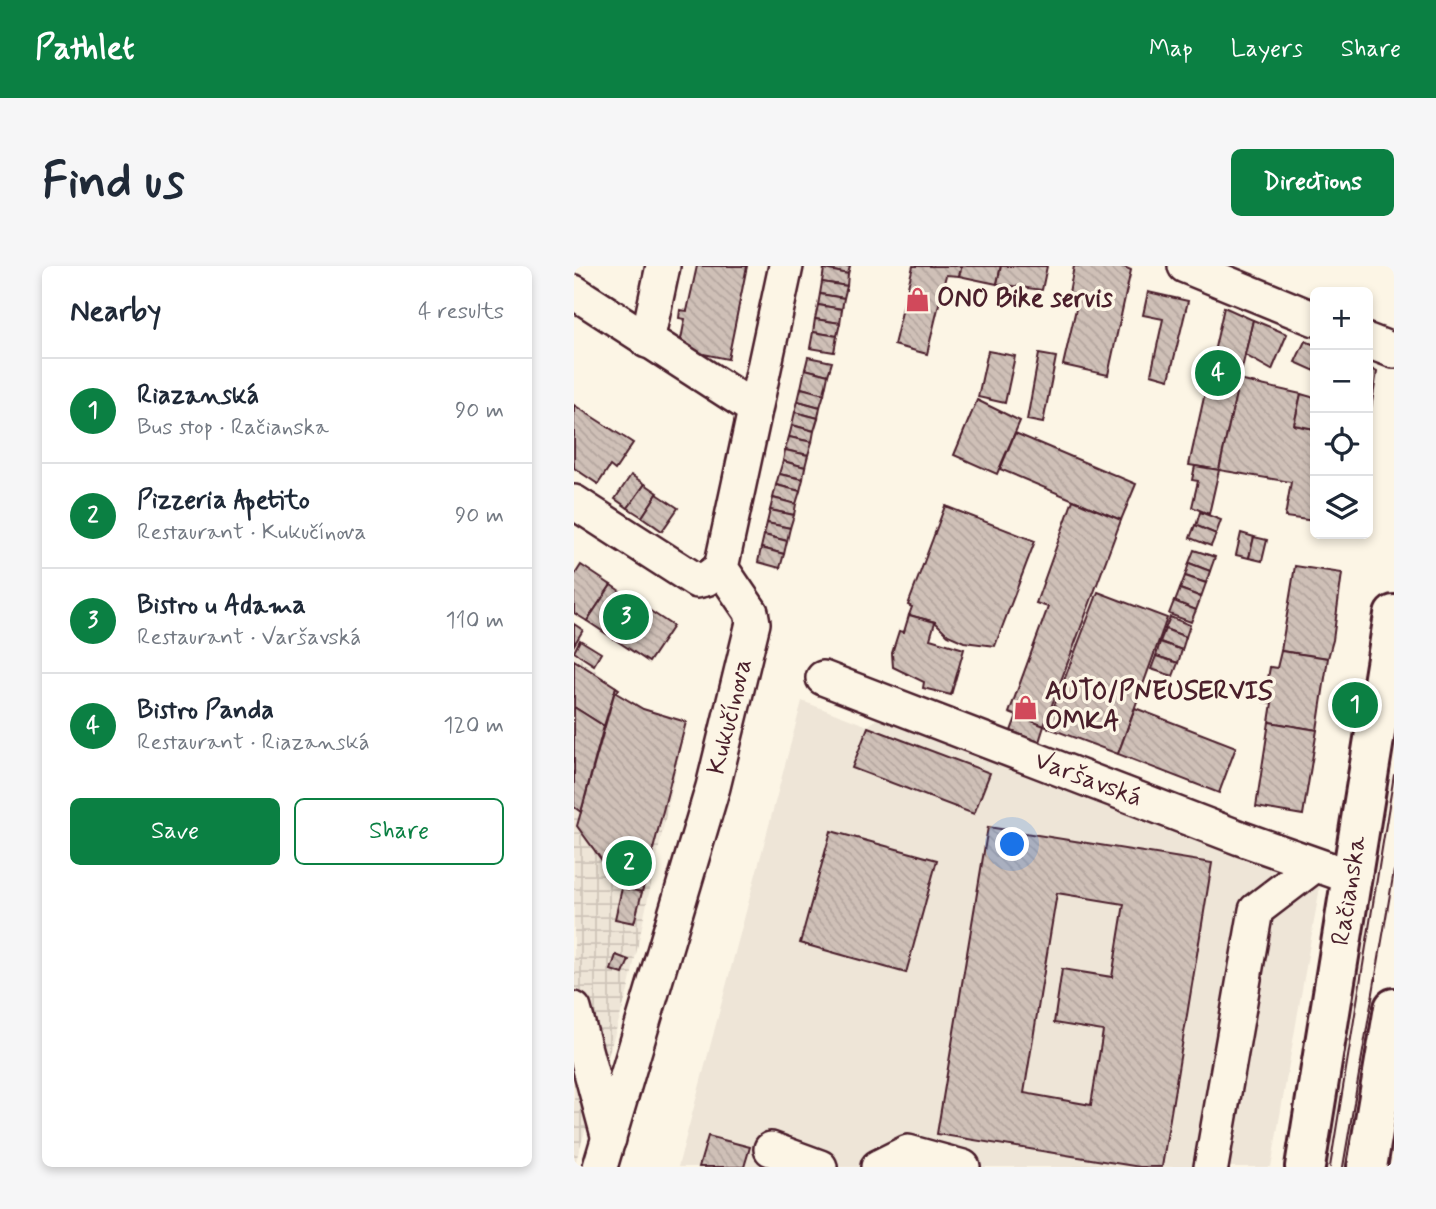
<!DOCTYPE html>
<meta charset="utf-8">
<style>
body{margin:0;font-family:Mynerve,sans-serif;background:#f6f6f7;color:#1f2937}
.controls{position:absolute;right:21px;top:21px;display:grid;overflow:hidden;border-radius:10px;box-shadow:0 4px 10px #0003}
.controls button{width:63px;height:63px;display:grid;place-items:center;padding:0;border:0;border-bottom:2px solid #e0e1e3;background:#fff;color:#1f2937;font:35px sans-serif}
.you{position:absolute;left:439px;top:579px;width:24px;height:24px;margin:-18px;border:5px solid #fff;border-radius:50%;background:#1a73e8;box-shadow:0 0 0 10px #1a73e833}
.badge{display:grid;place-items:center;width:46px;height:46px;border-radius:50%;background:#0b8043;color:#fff;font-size:23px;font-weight:700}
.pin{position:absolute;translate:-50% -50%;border:4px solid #fff;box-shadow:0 2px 7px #0006}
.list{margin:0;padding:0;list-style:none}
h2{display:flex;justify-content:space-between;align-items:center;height:91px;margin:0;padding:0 28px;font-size:30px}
h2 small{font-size:23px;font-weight:400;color:#747a83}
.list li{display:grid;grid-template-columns:46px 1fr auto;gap:21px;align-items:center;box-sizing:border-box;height:105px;padding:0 28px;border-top:2px solid #e0e1e3}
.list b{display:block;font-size:26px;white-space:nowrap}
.list p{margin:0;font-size:23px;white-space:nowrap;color:#747a83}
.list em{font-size:23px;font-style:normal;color:#747a83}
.actions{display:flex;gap:14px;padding:21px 28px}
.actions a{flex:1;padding:16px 0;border:2px solid #0b8043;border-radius:10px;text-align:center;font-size:24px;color:#0b8043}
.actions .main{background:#0b8043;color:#fff}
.icon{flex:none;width:38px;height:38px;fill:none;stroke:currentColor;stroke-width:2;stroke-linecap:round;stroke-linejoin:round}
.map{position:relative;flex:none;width:820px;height:901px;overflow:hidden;border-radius:10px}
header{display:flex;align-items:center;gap:42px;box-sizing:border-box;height:98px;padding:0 35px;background:#0b8043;color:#fff}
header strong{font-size:33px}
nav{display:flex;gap:38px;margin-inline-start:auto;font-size:24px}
.intro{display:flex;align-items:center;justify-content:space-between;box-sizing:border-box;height:168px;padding:0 42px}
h1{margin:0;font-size:49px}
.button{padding:18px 32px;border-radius:10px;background:#0b8043;color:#fff;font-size:24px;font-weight:700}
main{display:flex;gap:42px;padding:0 42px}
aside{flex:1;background:#fff;border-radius:10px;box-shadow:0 4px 10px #0003}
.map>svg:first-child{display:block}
</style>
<header>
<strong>Pathlet</strong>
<nav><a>Map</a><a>Layers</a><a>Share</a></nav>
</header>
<div class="intro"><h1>Find us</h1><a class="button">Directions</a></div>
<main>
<aside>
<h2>Nearby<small>4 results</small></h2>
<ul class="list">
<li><span class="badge">1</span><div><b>Riazanská</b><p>Bus stop · Račianska</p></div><em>90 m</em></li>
<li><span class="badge">2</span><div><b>Pizzeria Apetito</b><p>Restaurant · Kukučínova</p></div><em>90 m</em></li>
<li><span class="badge">3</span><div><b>Bistro u Adama</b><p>Restaurant · Varšavská</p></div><em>110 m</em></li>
<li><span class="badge">4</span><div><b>Bistro Panda</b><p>Restaurant · Riazanská</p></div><em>120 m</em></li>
</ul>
<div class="actions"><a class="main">Save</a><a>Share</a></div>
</aside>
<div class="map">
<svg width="820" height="901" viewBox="0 0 820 901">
<defs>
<pattern id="industrial-grid" width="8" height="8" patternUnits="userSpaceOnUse" patternTransform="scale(1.75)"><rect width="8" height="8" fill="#eee5d7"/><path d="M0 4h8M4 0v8" fill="none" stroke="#cec4b9"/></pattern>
<pattern id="building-back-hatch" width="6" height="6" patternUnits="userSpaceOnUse" patternTransform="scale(1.75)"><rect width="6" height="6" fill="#cfc0b7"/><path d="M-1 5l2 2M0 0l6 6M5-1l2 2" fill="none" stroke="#b3a59e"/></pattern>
</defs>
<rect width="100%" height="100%" fill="#fcf5e5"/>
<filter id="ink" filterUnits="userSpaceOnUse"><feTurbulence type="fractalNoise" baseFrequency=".0143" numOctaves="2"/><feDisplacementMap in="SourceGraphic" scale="14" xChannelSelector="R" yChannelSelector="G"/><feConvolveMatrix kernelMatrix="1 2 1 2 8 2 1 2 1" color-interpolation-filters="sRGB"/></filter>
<g filter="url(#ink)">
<!-- built -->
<polygon fill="#eee5d7" points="228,435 294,460 304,452 747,615 697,901 104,901"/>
<!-- industrial -->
<polygon fill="url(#industrial-grid)" points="0,388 45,423 43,427 69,443 112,456 54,725 0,901"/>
<!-- building -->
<g fill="url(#building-back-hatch)" stroke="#4a1f2b" stroke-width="2" fill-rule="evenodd">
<polygon points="123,0 173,0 154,93 105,83 111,53 105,52 106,44 113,45"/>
<polygon points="251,0 276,0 274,8 250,3"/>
<polygon points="339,0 388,0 385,10 372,9 353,88 320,79"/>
<polygon points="388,0 427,0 423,18 385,10"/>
<polygon points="427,0 473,0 468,24 423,18"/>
<polygon points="500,0 548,0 557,4 534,109 489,99 504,34 494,32"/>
<polygon points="250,3 274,8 273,20 248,16"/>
<polygon points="248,16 273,20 270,32 246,28"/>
<polygon points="574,26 614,35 595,113 577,108 589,53 569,49"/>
<polygon points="246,28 270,32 268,43 244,39"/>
<polygon points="244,39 268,43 266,57 241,53"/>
<polygon points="650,41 679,54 645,204 615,199"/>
<polygon points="241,53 266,57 263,70 239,66"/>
<polygon points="679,54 713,68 698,104 671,89"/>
<polygon points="239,66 263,70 260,86 236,82"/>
<polygon points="731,75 741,79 741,105 721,96"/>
<polygon points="414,85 441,90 431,137 404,131"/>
<polygon points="465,88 482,91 469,157 453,154"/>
<polygon points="234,91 258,96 254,109 231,103"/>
<polygon points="794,101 803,106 794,160"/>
<polygon points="231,103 254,109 250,128 227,122"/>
<polygon points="665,114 727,128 720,159 741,163 741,255 711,251 717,216 645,204"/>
<polygon points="227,122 250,128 246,141 224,135"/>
<polygon points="727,128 741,132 741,163 720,159"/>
<polygon points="403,134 446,155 423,208 380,189"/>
<polygon points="224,135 246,141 244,152 221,146"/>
<polygon points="0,139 59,177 41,204 36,200 24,218 0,202"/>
<polygon points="221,146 244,152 240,165 218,159"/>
<polygon points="218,159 240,165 238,176 215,171"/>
<polygon points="441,167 562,218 547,254 426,203"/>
<polygon points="215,171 238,176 234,189 211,184"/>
<polygon points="211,184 234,189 231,201 209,195"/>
<polygon points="209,195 231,201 229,213 205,208"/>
<polygon points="621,200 645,204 635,248 618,241 624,215 618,214"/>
<polygon points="205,208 229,213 226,225 202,219"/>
<polygon points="57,209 71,218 54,242 41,233"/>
<polygon points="71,218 84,227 68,251 54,242"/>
<polygon points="202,219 226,225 222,238 199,232"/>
<polygon points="83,228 104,242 88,265 68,251"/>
<polygon points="199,232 222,238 220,249 196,244"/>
<polygon points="499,234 547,254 470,460 435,447 474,341 462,337"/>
<polygon points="371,240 461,275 421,380 390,376 374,369 361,356 335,349 338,341 334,339"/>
<polygon points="196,244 220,249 216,262 193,257"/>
<polygon points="626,246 647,254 642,268 622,260"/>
<polygon points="193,257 216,262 213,275 190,269"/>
<polygon points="621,259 642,268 637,280 616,272"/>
<polygon points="667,267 680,271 675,292 662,289"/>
<polygon points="190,269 213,275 210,288 187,282"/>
<polygon points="680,271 693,274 688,295 675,292"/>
<polygon points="187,282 210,288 206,302 184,296"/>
<polygon points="620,284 641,291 636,305 615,297"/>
<polygon points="615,297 636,305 632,317 611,310"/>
<polygon points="7,299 37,319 13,355 0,347 0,310"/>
<polygon points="721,300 768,307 759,374 754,392 707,385"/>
<polygon points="611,310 632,317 627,331 606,323"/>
<polygon points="37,319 99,360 75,396 13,355"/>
<polygon points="606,323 627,331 622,344 601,336"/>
<polygon points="524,326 593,352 544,488 472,461"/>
<polygon points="600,335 622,344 617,356 595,348"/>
<polygon points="335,349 361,356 356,373 390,383 377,429 349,422 350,416 319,401 318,387 325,365 330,366"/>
<polygon points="596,351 616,359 612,371 591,363"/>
<polygon points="0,358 9,364 0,379"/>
<polygon points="591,363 612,371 608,384 586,376"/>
<polygon points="6,374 27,387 20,399 0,386"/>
<polygon points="586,376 608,384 604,397 582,390"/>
<polygon points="707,385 754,392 743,464 695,456 698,437 690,436 696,401 703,402"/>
<polygon points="582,390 604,397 599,410 577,403"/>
<polygon points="0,394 42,421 30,460 0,441"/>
<polygon points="42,421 45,423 42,427 69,443 112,456 68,626 48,622 3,560"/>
<polygon points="0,441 30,460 7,546 0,541"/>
<polygon points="561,442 662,481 645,527 544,488"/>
<polygon points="443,449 470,460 465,476 437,465"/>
<polygon points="695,456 743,464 729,549 682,541"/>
<polygon points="294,461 416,507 400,548 278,502"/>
<path d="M414 561 638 597 588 901H566L363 868ZM483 627 550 638 538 711 488 703 480 757 529 765 517 839 450 827Z"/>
<polygon points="257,565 363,594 332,707 226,677"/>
<polygon points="48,622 68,626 60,657 41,653"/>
<polygon points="42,689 55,694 49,708 37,704"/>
<polygon points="134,870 176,881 170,901 125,901"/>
</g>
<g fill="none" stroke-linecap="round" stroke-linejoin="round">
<defs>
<g id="minor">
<polyline points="611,0 741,53"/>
<polyline points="0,26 181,143"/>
<polyline points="73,75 89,0"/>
<polyline points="794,75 820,85"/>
<polyline points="0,236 123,315 132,313 147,302"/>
<path id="s1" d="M249 412 666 572 780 612"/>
<polyline points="0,743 35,873"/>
<polyline points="197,883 246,901"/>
<path id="s2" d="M26 901 139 521 179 357 177 346 147 302 212 0"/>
<polyline points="304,901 334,886 389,901"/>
<polyline points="637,901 682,644 741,599"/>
</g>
<g id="major">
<path id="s3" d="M731 901 820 349"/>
<polyline points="793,901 820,742"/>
</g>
</defs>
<!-- minor casing -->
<use href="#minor" stroke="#4a1f2b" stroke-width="38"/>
<!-- major casing -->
<use href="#major" stroke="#4a1f2b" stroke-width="44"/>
<!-- minor -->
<use href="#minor" stroke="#fcf5e5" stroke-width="33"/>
<!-- major -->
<use href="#major" stroke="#fcf5e5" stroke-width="38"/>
<!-- tram -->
<g stroke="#4a1f2b" stroke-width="2">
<polyline points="756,901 820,509"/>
<polyline points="769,901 820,605"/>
</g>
</g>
</g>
<!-- icons -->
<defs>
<symbol id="shop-bare" viewBox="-9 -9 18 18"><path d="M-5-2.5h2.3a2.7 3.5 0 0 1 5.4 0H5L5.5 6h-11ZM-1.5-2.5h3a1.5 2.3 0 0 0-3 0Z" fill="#d1495b" stroke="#fcf5e5" stroke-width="2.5" paint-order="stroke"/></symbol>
</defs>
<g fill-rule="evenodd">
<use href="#shop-bare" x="326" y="16" width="35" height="35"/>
<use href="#shop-bare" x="434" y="424" width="35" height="35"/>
</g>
<g text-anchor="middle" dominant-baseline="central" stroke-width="7" stroke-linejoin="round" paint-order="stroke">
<!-- poi labels -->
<g font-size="26" font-weight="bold" fill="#4a1f2b" stroke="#fcf5e5" text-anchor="start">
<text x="363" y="33">ONO Bike servis</text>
<text x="471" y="426">AUTO/PNEUSERVIS<tspan x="471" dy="30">OMKA</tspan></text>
</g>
<!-- street labels -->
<g font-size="26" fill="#4a1f2b" stroke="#fcf5e5">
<text stroke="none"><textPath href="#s2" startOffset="469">Kukučínova</textPath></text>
<text stroke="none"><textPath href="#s1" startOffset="284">Varšavská</textPath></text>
<text stroke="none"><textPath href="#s3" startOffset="280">Račianska</textPath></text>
</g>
</g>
</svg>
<div class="controls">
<button>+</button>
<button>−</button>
<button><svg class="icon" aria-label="locate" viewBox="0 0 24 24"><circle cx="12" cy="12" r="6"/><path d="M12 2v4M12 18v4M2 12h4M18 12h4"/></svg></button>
<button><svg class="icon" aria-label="layers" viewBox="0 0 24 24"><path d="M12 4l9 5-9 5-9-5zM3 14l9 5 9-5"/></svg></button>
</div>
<div class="you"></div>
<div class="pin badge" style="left:781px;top:439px">1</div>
<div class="pin badge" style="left:55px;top:597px">2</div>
<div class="pin badge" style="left:52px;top:351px">3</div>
<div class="pin badge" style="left:644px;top:107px">4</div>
</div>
</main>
